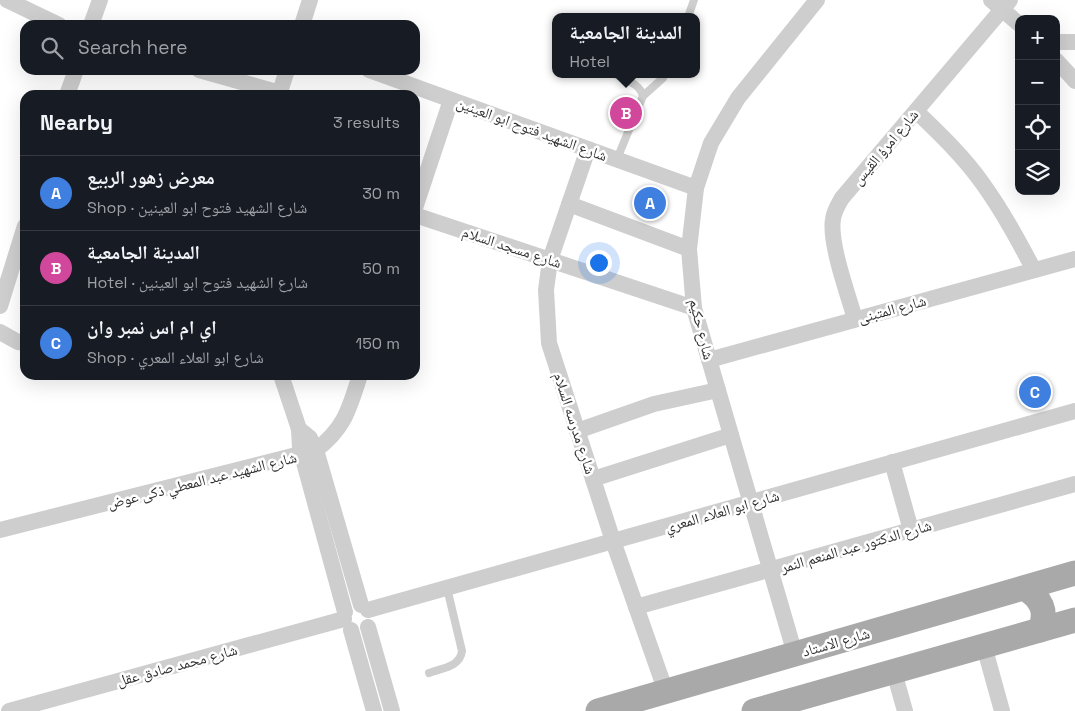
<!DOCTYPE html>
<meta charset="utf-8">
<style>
body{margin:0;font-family:"Space Grotesk","Noto Naskh Arabic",sans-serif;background:#242831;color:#f1f3f6}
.controls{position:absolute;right:15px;top:15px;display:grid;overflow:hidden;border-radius:10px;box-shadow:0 5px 20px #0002}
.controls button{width:45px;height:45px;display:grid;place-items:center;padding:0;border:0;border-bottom:1px solid #363941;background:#171b24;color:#f1f3f6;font:25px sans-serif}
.you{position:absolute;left:598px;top:262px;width:18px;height:18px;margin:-12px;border:4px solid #fff;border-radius:50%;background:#1a73e8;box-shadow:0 0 0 8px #1a73e833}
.badge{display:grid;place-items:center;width:32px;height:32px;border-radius:50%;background:#d04a67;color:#fff;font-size:16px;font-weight:700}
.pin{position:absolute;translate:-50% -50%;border:2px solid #fff;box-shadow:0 1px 5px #0006}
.popup{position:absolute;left:552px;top:13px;width:148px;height:65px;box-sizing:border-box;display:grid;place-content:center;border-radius:10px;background:#171b24;filter:drop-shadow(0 1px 4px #0005);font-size:16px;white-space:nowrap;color:#9ea1a6}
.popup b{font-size:19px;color:#f1f3f6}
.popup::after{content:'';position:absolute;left:50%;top:100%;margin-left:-10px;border:10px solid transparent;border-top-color:#171b24}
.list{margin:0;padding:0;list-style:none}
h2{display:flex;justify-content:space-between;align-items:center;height:65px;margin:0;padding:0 20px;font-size:21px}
h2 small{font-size:16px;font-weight:400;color:#9ea1a6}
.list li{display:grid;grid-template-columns:32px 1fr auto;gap:15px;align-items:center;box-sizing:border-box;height:75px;padding:0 20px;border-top:1px solid #363941}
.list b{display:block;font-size:19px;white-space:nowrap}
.list p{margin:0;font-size:16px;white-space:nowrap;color:#9ea1a6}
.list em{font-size:16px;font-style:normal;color:#9ea1a6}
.icon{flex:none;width:28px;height:28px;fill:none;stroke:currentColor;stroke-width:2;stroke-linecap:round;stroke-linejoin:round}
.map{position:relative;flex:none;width:1075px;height:711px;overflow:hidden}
.search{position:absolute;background:#171b24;box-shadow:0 5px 20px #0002;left:20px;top:20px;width:400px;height:55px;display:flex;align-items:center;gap:12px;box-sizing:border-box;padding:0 18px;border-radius:15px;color:#9ea1a6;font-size:19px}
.panel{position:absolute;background:#171b24;box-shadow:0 5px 20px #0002;left:20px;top:90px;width:400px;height:290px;border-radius:15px}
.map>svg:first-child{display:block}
</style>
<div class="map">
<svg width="1075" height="711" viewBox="0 0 1075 711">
<rect width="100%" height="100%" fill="#fff"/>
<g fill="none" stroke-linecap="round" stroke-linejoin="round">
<!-- service -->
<g stroke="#cecece" stroke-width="8">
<polyline points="688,17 694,0"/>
<path d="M615 74C626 80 640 84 643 96L617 159"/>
<polyline points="643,96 663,78 664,74"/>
<path d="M429 673C442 668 460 667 462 651L447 588"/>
</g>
<!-- minor -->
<g stroke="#cecece" stroke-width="16">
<polyline points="7,0 59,25"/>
<polyline points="991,0 1019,24"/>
<polyline points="91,25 100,0"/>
<polyline points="302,25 310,0"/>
<polyline points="1056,42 1075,42"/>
<polyline points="1056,60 1075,81"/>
<polyline points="199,70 280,93"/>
<polyline points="369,70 696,188"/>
<polyline points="67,95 76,70"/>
<polyline points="279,95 287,70"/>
<path d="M916 111C940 134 964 157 983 184 1003 212 1018 240 1034 270"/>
<polyline points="588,149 550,260 546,290 549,343 613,541 666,692"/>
<polyline points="569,204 689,249"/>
<polyline points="415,208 451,100"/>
<polyline points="415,215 694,308"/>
<polyline points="0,306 25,226"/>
<path d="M855 319C848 294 829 243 833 219 834 211 838 205 842 198L1010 0"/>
<polyline points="0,332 18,342 25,343"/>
<polyline points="709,360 1075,259"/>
<polyline points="281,375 299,429 300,448 345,612"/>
<polyline points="299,429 310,438 316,450 361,605"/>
<polyline points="577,431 654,404 718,390"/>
<polyline points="892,462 911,530"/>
<polyline points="593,479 731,435"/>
<path d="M0 530 316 450C345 428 349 409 360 375"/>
<polyline points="636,607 1075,484"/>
<polyline points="368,610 1075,411"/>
<polyline points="368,627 392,711"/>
<polyline points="351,630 374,711"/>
<polyline points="984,646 1002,711"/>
<polyline points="795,654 694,308 689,249 696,188 711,143 738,98 817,0"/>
<polyline points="894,672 905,711"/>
<polyline points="9,711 344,619"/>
</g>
<!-- primary -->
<g stroke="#a9a9a9" stroke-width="25">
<path d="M1024 588C1041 598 1048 611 1040 630"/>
<polyline points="598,711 1075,573"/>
<polyline points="754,711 1075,620"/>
</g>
</g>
<g text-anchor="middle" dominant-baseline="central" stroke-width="5" stroke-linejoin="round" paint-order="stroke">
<!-- street labels -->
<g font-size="15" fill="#313131" stroke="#fff">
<text transform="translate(532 129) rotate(20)">شارع الشهيد فتوح ابو العينين</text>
<text transform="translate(885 147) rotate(-50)">شارع امرؤ القيس</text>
<text transform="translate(512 247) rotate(18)">شارع مسجد السلام</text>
<text transform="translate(892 309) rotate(-15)">شارع المتبنى</text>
<text transform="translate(702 329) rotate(76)">شارع حكيم</text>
<text transform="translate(575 423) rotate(72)">شارع مدرسه السلام</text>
<text transform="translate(202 480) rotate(-14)">شارع الشهيد عبد المعطي ذكى عوض</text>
<text transform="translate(722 511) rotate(-16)">شارع ابو العلاء المعري</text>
<text transform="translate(856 546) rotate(-16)">شارع الدكتور عبد المنعم النمر</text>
<text transform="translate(836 642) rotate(-16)">شارع الاستاد</text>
<text transform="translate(177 665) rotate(-15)">شارع محمد صادق عقل</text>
</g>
</g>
</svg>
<div class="controls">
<button>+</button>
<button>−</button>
<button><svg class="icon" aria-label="locate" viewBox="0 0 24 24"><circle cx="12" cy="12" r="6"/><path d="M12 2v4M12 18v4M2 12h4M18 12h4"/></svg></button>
<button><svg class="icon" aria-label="layers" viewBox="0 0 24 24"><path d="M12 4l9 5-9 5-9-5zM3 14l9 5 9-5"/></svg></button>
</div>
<div class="you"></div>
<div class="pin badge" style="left:650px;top:203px;background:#3f7fe0">A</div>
<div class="pin badge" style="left:626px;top:113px;background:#d1479c">B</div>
<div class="popup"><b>المدينة الجامعية</b>Hotel</div>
<div class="pin badge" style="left:1035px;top:392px;background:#3f7fe0">C</div>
<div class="search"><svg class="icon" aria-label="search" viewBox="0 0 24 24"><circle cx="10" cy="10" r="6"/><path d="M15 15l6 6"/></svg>Search here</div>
<section class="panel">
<h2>Nearby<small>3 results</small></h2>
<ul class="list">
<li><span class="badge" style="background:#3f7fe0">A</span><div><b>معرض زهور الربيع</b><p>Shop · شارع الشهيد فتوح ابو العينين</p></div><em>30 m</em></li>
<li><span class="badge" style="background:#d1479c">B</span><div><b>المدينة الجامعية</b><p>Hotel · شارع الشهيد فتوح ابو العينين</p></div><em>50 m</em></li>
<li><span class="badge" style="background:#3f7fe0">C</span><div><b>اي ام اس نمبر وان</b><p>Shop · شارع ابو العلاء المعري</p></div><em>150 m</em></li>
</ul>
</section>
</div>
